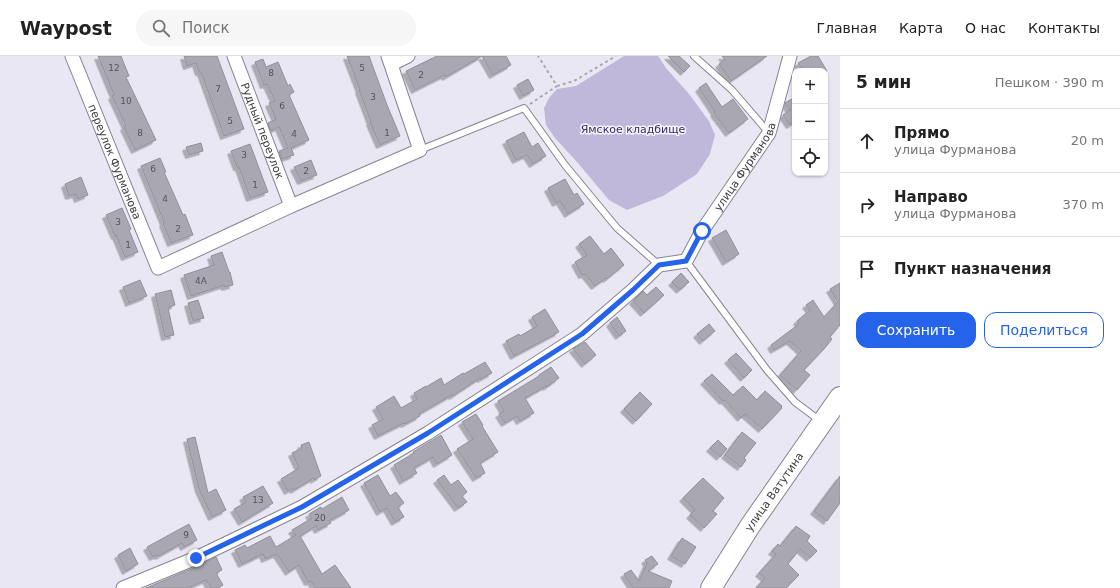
<!DOCTYPE html>
<html lang="ru">
<meta charset="utf-8">
<style>
body{margin:0;font-family:"DejaVu Sans",sans-serif;background:#f6f6f6;color:#222}
.controls{position:absolute;right:12px;top:12px;display:grid;overflow:hidden;border-radius:8px;box-shadow:0 1px 3px #0004}
.controls button{width:36px;height:36px;display:grid;place-items:center;padding:0;border:0;border-bottom:1px solid #e0e0e0;background:#fff;color:#222;font:20px sans-serif}
.stop{position:absolute;width:12px;height:12px;margin:-9px;border:3px solid #2563eb;border-radius:50%;background:#fff}
.stop.end{background:#2563eb;border-color:#fff;box-shadow:0 1px 4px #0008}
.list{margin:0;padding:0;list-style:none}
h2{display:flex;justify-content:space-between;align-items:center;height:52px;margin:0;padding:0 16px;font-size:17px}
h2 small{font-size:13px;font-weight:400;color:#767676}
.list li{display:grid;grid-template-columns:26px 1fr auto;gap:12px;align-items:center;box-sizing:border-box;height:64px;padding:0 16px;border-top:1px solid #e0e0e0}
.list b{display:block;font-size:15px;white-space:nowrap}
.list p{margin:0;font-size:13px;white-space:nowrap;color:#767676}
.list em{font-size:13px;font-style:normal;color:#767676}
.actions{display:flex;gap:8px;padding:12px 16px}
.actions a{flex:1;padding:9px 0;border:1px solid #2563eb;border-radius:12px;text-align:center;font-size:14px;color:#2563eb}
.actions .main{background:#2563eb;color:#fff}
.icon{flex:none;width:22px;height:22px;fill:none;stroke:currentColor;stroke-width:2;stroke-linecap:round;stroke-linejoin:round}
.map{position:relative;flex:none;width:840px;height:532px;overflow:hidden}
header{display:flex;align-items:center;gap:24px;box-sizing:border-box;height:56px;padding:0 20px;background:#fff;border-bottom:1px solid #e0e0e0}
header strong{font-size:19px}
nav{display:flex;gap:22px;margin-inline-start:auto;font-size:14px}
.search{width:280px;height:36px;background:#f6f6f6;display:flex;align-items:center;gap:10px;box-sizing:border-box;padding:0 14px;border-radius:22px;color:#767676;font-size:15px}
main{display:flex}
aside{flex:1;background:#fff}
.map>svg:first-child{display:block}
</style>
<header>
<strong>Waypost</strong>
<div class="search"><svg class="icon" aria-label="search" viewBox="0 0 24 24"><circle cx="10" cy="10" r="6"/><path d="M15 15l6 6"/></svg>Поиск</div>
<nav><a>Главная</a><a>Карта</a><a>О нас</a><a>Контакты</a></nav>
</header>
<main>
<div class="map">
<svg width="840" height="532" viewBox="0 0 840 532">
<defs>
<filter id="shadow"><feDropShadow dx="-3.5" dy="3.5" stdDeviation="0" flood-color="#0004"/></filter>
</defs>
<rect width="100%" height="100%" fill="#e9e7f3"/>
<!-- green -->
<polygon fill="#bfb8db" points="624,0 658,0 666,12 689,38 709,65 715,79 710,98 697,118 663,140 627,154 609,144 577,106 555,82 546,69 544,52 549,42 557,33 576,30"/>
<!-- building -->
<g fill="#a9a7b2" stroke="#92909b" filter="url(#shadow)">
<polygon points="98,0 121,0 129,20 126,21 156,84 135,94 124,71 126,70 112,40 114,39"/>
<polygon points="184,0 217,0 244,73 224,80 201,16 199,16 196,7 187,10"/>
<polygon points="347,0 369,0 387,49 400,80 380,89 370,66 371,66 359,34 360,34"/>
<polygon points="437,0 506,0 511,9 493,19 482,0 446,21 445,19 415,34 406,15"/>
<polygon points="668,0 679,0 690,10 684,16"/>
<polygon points="722,0 767,0 731,25 719,8 725,4"/>
<polygon points="811,0 818,0 827,15 803,15 798,7"/>
<polygon points="263,3 266,11 278,6 288,30 290,28 294,36 289,39 309,84 291,92 294,99 282,103 279,95 288,92 279,71 271,75 268,67 276,63 269,47 275,45 267,28 264,29 255,6"/>
<polygon points="528,23 534,34 523,40 517,29"/>
<polygon points="706,27 722,51 733,43 748,63 729,77 714,57 715,56 699,32"/>
<polygon points="795,41 795,66 790,69 783,59 790,54 785,47"/>
<polygon points="524,76 532,91 538,87 546,100 533,108 527,99 516,104 506,85"/>
<polygon points="201,87 203,95 189,99 186,91"/>
<polygon points="250,88 268,136 250,142 239,111 237,111 231,95"/>
<polygon points="160,102 166,116 164,116 183,159 185,158 193,179 171,187 163,167 164,166 141,110"/>
<polygon points="311,104 317,119 301,125 294,111"/>
<polygon points="81,121 88,139 78,143 76,138 69,140 65,128"/>
<polygon points="565,123 574,139 577,137 584,148 568,158 560,145 556,147 548,132"/>
<polygon points="122,152 131,173 129,174 138,196 125,201 116,179 115,180 106,159"/>
<polygon points="726,174 739,198 726,206 712,182"/>
<polygon points="590,180 604,198 611,192 624,209 607,223 606,222 595,230 585,218 582,219 575,206 587,199 579,188"/>
<polygon points="222,196 229,216 230,216 233,229 225,231 224,229 191,240 184,219 214,209 211,200"/>
<polygon points="681,217 689,226 680,234 672,226"/>
<polygon points="140,224 147,240 129,247 123,231"/>
<polygon points="840,227 840,269 830,281 832,283 824,293 804,314 810,319 797,334 780,319 801,295 790,285 774,294 771,289 799,268 797,265 810,254 806,249 813,244 824,261 838,246 830,233"/>
<polygon points="656,231 664,239 644,257 633,245 643,235 647,239"/>
<polygon points="171,234 175,249 168,252 174,279 165,281 155,238"/>
<polygon points="198,244 204,262 193,265 188,247"/>
<polygon points="545,253 559,276 514,300 506,285 519,278 520,280 537,270 532,261"/>
<polygon points="617,261 626,275 619,280 610,267"/>
<polygon points="709,268 715,275 703,285 697,278"/>
<polygon points="585,286 596,299 585,308 573,293"/>
<polygon points="736,297 752,314 744,322 728,304"/>
<polygon points="485,306 492,317 481,323 480,322 453,340 452,339 419,358 420,360 405,368 404,367 378,380 372,369 383,363 376,351 394,340 401,352 417,343 414,337 426,330 426,331 441,322 444,329 463,317 464,318"/>
<polygon points="551,311 559,322 547,331 546,330 525,342 534,357 520,365 517,360 505,367 499,358 504,355 498,345 539,320 539,319"/>
<polygon points="712,318 733,339 743,330 757,344 765,335 782,350 781,351 782,352 762,373 745,358 741,362 725,344 723,345 704,325"/>
<polygon points="640,336 652,348 636,365 624,353"/>
<polygon points="476,358 483,369 482,370 498,396 480,407 485,417 476,422 457,393 473,383 462,366"/>
<polygon points="742,376 756,387 744,402 746,404 741,411 725,399"/>
<polygon points="441,379 452,399 437,408 433,401 414,412 417,417 403,425 394,409 414,397 413,396"/>
<polygon points="195,381 208,437 216,433 226,454 212,461 199,433 187,383"/>
<polygon points="718,384 727,393 720,401 710,392"/>
<polygon points="309,386 321,420 314,424 314,422 294,434 293,432 288,435 281,423 299,412 292,397 302,392 301,389"/>
<polygon points="378,419 390,440 396,436 404,447 398,451 404,461 395,466 387,452 380,456 364,427"/>
<polygon points="444,419 451,429 458,424 467,436 462,440 467,446 458,452 437,424"/>
<polygon points="840,420 840,447 827,465 814,455"/>
<polygon points="703,422 724,442 713,455 717,458 704,472 690,459 695,454 683,442"/>
<polygon points="263,430 273,447 242,466 234,453 246,446 243,441"/>
<polygon points="342,441 349,454 329,465 331,467 318,474 316,470 300,480 322,518 335,509 351,532 316,532 311,525 308,526 299,509 289,516 277,498 265,503 263,498 242,508 235,494 245,489 247,492 270,480 276,491 296,479 292,474 312,462 309,458 321,451 322,453"/>
<polygon points="189,468 197,484 184,491 182,487 159,500 158,499 153,501 147,491"/>
<polygon points="796,470 810,480 807,485 817,495 810,502 800,493 788,508 799,519 786,532 756,532 765,522 759,517 776,498 772,495 778,488 780,490"/>
<polygon points="682,482 696,491 685,508 671,500"/>
<polygon points="130,492 138,508 126,515 118,499"/>
<polygon points="652,500 658,508 648,515 672,525 669,532 633,532 624,518 631,514 639,525 647,507 645,504"/>
<polygon points="216,501 222,514 216,517 223,529 218,532 211,532 206,524 188,532 146,532 198,510"/>
</g>
<g fill="none" stroke-linecap="round" stroke-linejoin="round">
<defs>
<g id="lane">
<polyline points="694,0 732,34 769,77"/>
<polyline points="420,94 524,52 565,109 617,172 659,209"/>
<polyline points="686,205 767,314 795,346 819,364"/>
</g>
<g id="street">
<path id="s1" d="M72 0 158 212 291 150 420 94 388 0"/>
<path id="s2" d="M234 0 291 150"/>
<polyline points="392,8 408,0"/>
<path id="s3" d="M123 532 196 502 302 451 428 377 582 278 633 234 659 209 686 205 702 175 769 77 790 0"/>
</g>
<g id="primary">
<path id="s4" d="M711 532 750 470 840 341"/>
</g>
</defs>
<!-- lane casing -->
<use href="#lane" stroke="#86848f" stroke-width="8"/>
<!-- street casing -->
<use href="#street" stroke="#86848f" stroke-width="15"/>
<!-- primary casing -->
<use href="#primary" stroke="#86848f" stroke-width="22"/>
<!-- path -->
<g stroke="#a9a7b0" stroke-width="2" stroke-dasharray="3 3" stroke-linecap="butt">
<polyline points="557,30 574,25 616,0"/>
<polyline points="530,48 557,30 538,0"/>
</g>
<!-- lane -->
<use href="#lane" stroke="#fff" stroke-width="6"/>
<!-- street -->
<use href="#street" stroke="#fff" stroke-width="13"/>
<!-- primary -->
<use href="#primary" stroke="#fff" stroke-width="20"/>
</g>
<g fill="none" stroke-linecap="round" stroke-linejoin="round">
<!-- route -->
<polyline stroke="#2563eb" stroke-width="5" points="196,502 302,451 428,377 582,278 633,234 659,209 686,205 702,175"/>
</g>
<g text-anchor="middle" dominant-baseline="central" stroke-width="3" stroke-linejoin="round" paint-order="stroke">
<!-- number labels -->
<g font-size="9" fill="#56545b">
<text x="114" y="12">12</text>
<text x="362" y="12">5</text>
<text x="271" y="17">8</text>
<text x="421" y="19">2</text>
<text x="218" y="33">7</text>
<text x="373" y="41">3</text>
<text x="126" y="45">10</text>
<text x="282" y="50">6</text>
<text x="230" y="65">5</text>
<text x="140" y="77">8</text>
<text x="387" y="77">1</text>
<text x="294" y="78">4</text>
<text x="244" y="99">3</text>
<text x="153" y="113">6</text>
<text x="306" y="115">2</text>
<text x="255" y="129">1</text>
<text x="165" y="143">4</text>
<text x="118" y="166">3</text>
<text x="178" y="173">2</text>
<text x="128" y="189">1</text>
<text x="201" y="225">4А</text>
<text x="258" y="444">13</text>
<text x="320" y="462">20</text>
<text x="186" y="479">9</text>
</g>
<!-- park labels -->
<g font-size="11" fill="#382b5b" stroke="#f6f5fe">
<text x="633" y="73">Ямское кладбище</text>
</g>
<!-- street labels -->
<g font-size="11" fill="#3a393e" stroke="#f6f5fe">
<text stroke="none"><textPath href="#s2" startOffset="80">Рудный переулок</textPath></text>
<text stroke="none"><textPath href="#s1" startOffset="114">переулок Фурманова</textPath></text>
<text stroke="none"><textPath href="#s3" startOffset="768">улица Фурманова</textPath></text>
<text stroke="none"><textPath href="#s4" startOffset="115">улица Ватутина</textPath></text>
</g>
</g>
</svg>
<div class="controls">
<button>+</button>
<button>−</button>
<button><svg class="icon" aria-label="locate" viewBox="0 0 24 24"><circle cx="12" cy="12" r="6"/><path d="M12 2v4M12 18v4M2 12h4M18 12h4"/></svg></button>
</div>
<div class="stop" style="left:702px;top:175px"></div>
<div class="stop end" style="left:196px;top:502px"></div>
</div>
<aside>
<h2>5 мин<small>Пешком · 390 m</small></h2>
<ul class="list">
<li><svg class="icon" aria-label="ahead" viewBox="0 0 24 24"><path d="M12 20V5M6 11l6-6 6 6"/></svg><div><b>Прямо</b><p>улица Фурманова</p></div><em>20 m</em></li>
<li><svg class="icon" aria-label="right" viewBox="0 0 24 24"><path d="M7 20v-9h11M14 6l5 5-5 5"/></svg><div><b>Направо</b><p>улица Фурманова</p></div><em>370 m</em></li>
<li><svg class="icon" aria-label="arrive" viewBox="0 0 24 24"><path d="M6 21V4h12l-3 4 3 4H6"/></svg><div><b>Пункт назначения</b></div></li>
</ul>
<div class="actions"><a class="main">Сохранить</a><a>Поделиться</a></div>
</aside>
</main>
